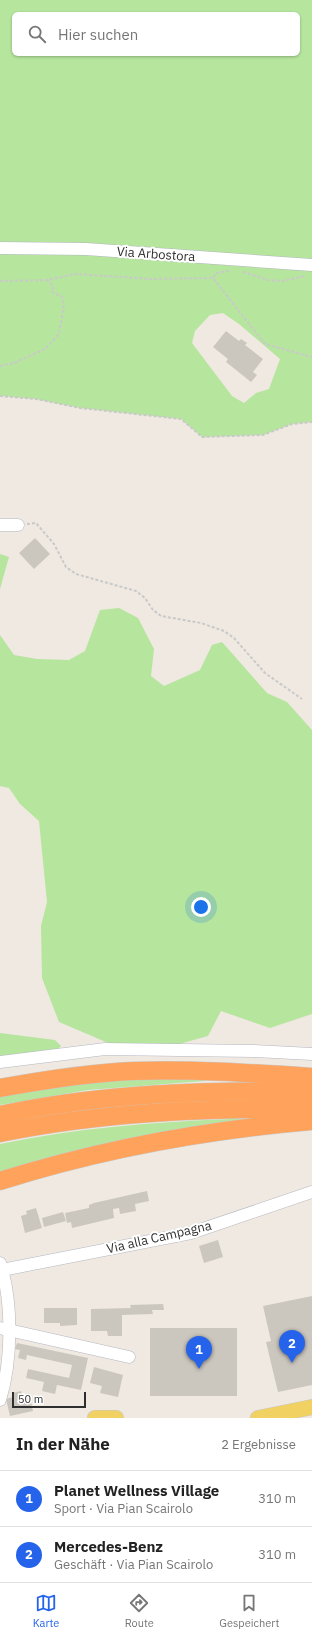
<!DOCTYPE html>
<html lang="de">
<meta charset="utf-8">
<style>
body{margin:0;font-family:"IBM Plex Sans",sans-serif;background:#f6f6f6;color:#222}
.scale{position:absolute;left:12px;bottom:10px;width:74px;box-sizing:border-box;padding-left:4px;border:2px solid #2e2e2e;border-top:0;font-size:11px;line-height:14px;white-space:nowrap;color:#2e2e2e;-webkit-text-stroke:3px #fff;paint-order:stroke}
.you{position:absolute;left:201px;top:907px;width:14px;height:14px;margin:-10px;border:3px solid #fff;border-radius:50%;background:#1a73e8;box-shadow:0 0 0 6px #1a73e833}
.badge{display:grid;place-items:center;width:26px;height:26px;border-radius:50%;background:#2563eb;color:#fff;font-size:13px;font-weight:700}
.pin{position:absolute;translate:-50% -33px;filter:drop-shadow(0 1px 2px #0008)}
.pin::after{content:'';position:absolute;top:21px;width:14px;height:12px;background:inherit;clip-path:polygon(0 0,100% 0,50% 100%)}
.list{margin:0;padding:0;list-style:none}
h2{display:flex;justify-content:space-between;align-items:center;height:52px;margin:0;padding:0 16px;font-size:17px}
h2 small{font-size:13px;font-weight:400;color:#767676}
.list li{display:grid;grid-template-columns:26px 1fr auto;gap:12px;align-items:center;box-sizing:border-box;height:56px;padding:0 16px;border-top:1px solid #e0e0e0}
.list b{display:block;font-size:15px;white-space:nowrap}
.list p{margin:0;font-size:13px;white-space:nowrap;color:#767676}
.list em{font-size:13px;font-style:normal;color:#767676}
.icon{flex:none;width:22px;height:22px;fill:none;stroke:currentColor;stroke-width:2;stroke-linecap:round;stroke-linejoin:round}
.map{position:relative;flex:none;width:312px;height:1418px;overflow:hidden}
.search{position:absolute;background:#fff;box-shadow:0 1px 3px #0004;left:12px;right:12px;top:12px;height:44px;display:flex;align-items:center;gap:10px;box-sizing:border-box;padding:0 14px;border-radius:6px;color:#767676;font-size:15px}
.sheet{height:164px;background:#fff}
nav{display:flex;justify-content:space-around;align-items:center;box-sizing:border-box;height:56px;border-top:1px solid #e0e0e0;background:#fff;font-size:11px;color:#767676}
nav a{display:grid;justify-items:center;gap:2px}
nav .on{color:#2563eb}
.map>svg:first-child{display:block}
</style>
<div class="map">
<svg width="312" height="1418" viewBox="0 0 312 1418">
<rect width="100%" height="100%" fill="#efe9e1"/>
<!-- green -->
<g fill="#b6e59e" fill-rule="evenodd">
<path d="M0 0H312V422L292 424 263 435 202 437 181 419 80 408 36 399 0 396ZM14 14H298V54H14ZM223 313 239 324 280 359 269 389 256 393 244 403 232 396 192 343 195 331 210 315Z"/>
<polygon points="0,554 9,557 0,589"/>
<polygon points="119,608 138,618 154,649 151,676 164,686 200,670 212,645 222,642 267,693 287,702 312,730 312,1014 270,1028 221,1011 208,1036 179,1044 113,1045 59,1022 42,978 41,926 47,902 39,821 20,804 9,788 0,786 0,635 14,655 37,659 69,660 85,651 100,610"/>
<polygon points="0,1033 55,1040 61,1046 57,1051 0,1057"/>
<polygon points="116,1079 205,1079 205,1081 88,1090 0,1105 0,1094"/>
<path d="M231 1119H247L0 1175V1144C77 1128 153 1122 231 1119Z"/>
</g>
<!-- building -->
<g fill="#cbc7bf">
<polygon points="226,331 239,341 241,339 247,343 245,345 263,359 253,372 257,375 251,382 226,362 228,359 213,347"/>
<polygon points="35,538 50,554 34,569 19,553"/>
<polygon points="147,1191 149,1201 135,1204 136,1211 120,1214 119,1208 113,1209 114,1218 72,1228 71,1222 67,1223 65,1213 89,1208 89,1205 94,1203"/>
<polygon points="36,1208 42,1228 25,1233 21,1216 27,1214 26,1211"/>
<polygon points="63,1212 66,1221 44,1227 42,1218"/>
<polygon points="218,1240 223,1257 204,1263 199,1246"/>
<polygon points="312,1296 312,1385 278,1392 266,1342 271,1341 263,1306"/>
<polygon points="163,1304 164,1310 152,1310 153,1314 122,1315 122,1336 108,1336 107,1331 91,1331 91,1309 131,1308 130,1305"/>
<polygon points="44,1308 77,1308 77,1325 60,1326 60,1323 44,1323"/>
<rect x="150" y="1328" width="87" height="68"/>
<polygon points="17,1343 88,1358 81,1390 57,1385 55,1394 42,1391 44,1382 26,1378 28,1369 69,1378 72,1365 27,1355 26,1360 18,1358 20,1350 15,1349"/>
<polygon points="94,1367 123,1375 118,1397 100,1393 102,1386 90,1383"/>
<polygon points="21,1391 22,1395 29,1393 33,1411 10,1416 6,1399 13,1397 12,1393"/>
</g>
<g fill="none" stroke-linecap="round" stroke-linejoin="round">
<defs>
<g id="minor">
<polyline points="0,248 86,249 312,265"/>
<polyline points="0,525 18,525"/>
<polyline points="0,1062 105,1049 254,1051 312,1054"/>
<polyline points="2,1270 191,1233 312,1192"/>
<polyline points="0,1328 129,1357"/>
<path d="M0 1400C12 1361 13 1302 0 1263"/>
</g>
<g id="major">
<polyline points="95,1418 116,1418"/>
<polyline points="258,1418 312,1407"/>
</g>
<g id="highway">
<path d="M0 1088C44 1080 88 1073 133 1071 192 1069 252 1073 312 1077"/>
<path d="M0 1115C102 1093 208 1090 312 1092"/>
<path d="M0 1133C103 1112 207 1108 312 1109"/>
<path d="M0 1181C101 1149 206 1130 312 1121"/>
</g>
</defs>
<!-- minor casing -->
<use href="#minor" stroke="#b4b7c1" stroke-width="13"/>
<!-- major casing -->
<use href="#major" stroke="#c9c9c9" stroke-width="16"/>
<!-- highway casing -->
<use href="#highway" stroke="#c9c9c9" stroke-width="19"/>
<!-- path -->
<g stroke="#c9c9c9" stroke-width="2" stroke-dasharray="3 2" stroke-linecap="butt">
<polyline points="229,271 216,273 213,278 265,344 312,357"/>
<polyline points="243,272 268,280 282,281 305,276"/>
<polyline points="0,281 48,280 75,274 151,279 213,278"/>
<polyline points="0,366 14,363 45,349 59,334 64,305 62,297 52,292 53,286 48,280"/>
<polyline points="0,396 36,399 80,408 181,419 202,437 263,435 292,424 312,422"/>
<polyline points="27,524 36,523 54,544 66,567 76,574 136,591 145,598 153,610 161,616 201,623 224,631 234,638 265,673 302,699"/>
</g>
<!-- minor -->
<use href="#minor" stroke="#fff" stroke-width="12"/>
<!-- major -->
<use href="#major" stroke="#f2d163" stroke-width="15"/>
<!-- highway -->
<use href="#highway" stroke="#ffa35c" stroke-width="18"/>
</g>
<g text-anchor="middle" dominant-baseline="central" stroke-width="4" stroke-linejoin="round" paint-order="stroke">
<!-- street labels -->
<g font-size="13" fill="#2e2e2e" stroke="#fff">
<text transform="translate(156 254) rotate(4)">Via Arbostora</text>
<text transform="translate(159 1237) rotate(-13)">Via alla Campagna</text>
</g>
</g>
</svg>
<div class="scale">50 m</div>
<div class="you"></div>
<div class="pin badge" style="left:199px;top:1369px">1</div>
<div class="pin badge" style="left:292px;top:1363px">2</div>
<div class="search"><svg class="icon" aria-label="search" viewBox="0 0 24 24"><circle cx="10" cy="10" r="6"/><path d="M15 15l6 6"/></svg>Hier suchen</div>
</div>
<section class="sheet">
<h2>In der Nähe<small>2 Ergebnisse</small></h2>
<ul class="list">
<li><span class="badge">1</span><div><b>Planet Wellness Village</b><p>Sport · Via Pian Scairolo</p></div><em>310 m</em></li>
<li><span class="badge">2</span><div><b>Mercedes-Benz</b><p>Geschäft · Via Pian Scairolo</p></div><em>310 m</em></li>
</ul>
</section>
<nav>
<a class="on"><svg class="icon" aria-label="map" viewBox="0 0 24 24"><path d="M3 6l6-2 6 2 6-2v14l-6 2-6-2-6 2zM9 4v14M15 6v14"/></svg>Karte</a>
<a><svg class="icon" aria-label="directions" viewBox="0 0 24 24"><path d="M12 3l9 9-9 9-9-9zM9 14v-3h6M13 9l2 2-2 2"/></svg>Route</a>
<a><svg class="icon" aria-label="saved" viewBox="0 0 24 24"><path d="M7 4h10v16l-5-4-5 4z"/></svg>Gespeichert</a>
</nav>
